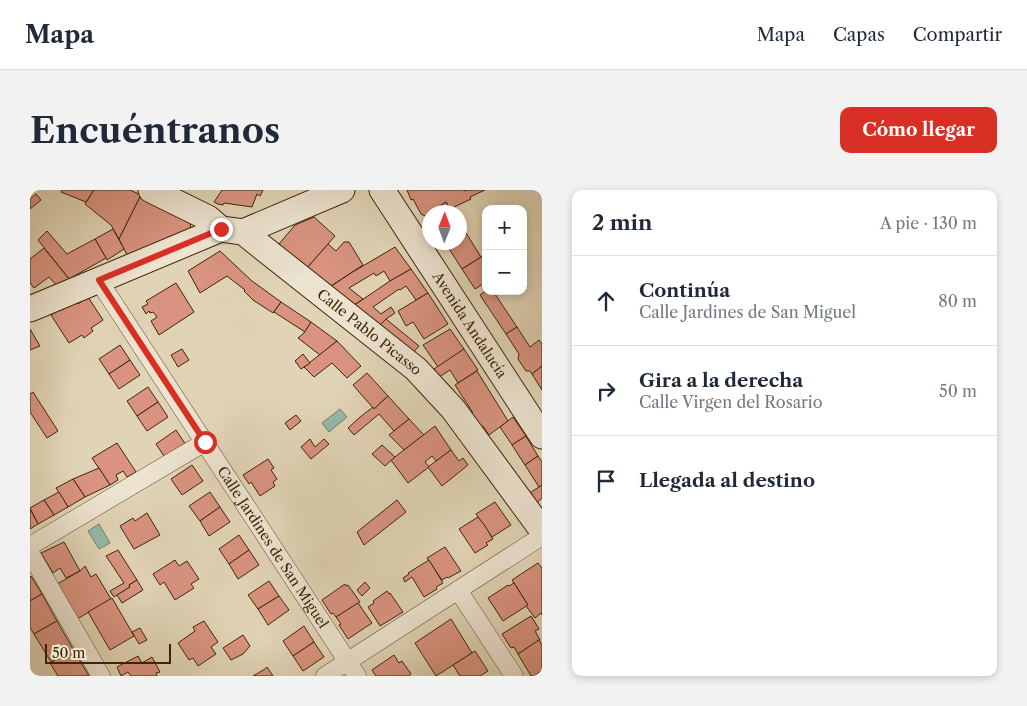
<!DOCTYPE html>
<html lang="es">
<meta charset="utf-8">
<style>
body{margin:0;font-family:"Libre Caslon Text",serif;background:#f2f2f3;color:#1f2937}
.controls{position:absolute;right:15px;top:15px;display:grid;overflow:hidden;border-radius:10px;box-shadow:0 2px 8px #0003}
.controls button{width:45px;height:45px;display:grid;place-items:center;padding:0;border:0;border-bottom:1px solid #e0e1e3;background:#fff;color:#1f2937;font:25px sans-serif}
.compass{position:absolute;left:392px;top:15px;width:45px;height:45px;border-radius:50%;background:#fff;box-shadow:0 2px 8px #0003;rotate:1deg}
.scale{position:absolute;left:15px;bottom:12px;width:126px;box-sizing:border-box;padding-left:5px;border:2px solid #3e2605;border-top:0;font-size:14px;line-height:18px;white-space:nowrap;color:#3e2605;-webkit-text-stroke:4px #ece3d0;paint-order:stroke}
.stop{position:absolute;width:15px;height:15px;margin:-11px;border:4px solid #d93025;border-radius:50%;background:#fff}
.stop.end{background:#d93025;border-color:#fff;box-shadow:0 1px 5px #0008}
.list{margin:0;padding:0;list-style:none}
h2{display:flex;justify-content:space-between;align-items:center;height:65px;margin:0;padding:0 20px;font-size:21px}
h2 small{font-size:16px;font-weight:400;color:#747a83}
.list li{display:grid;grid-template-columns:32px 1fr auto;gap:15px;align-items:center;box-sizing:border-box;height:90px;padding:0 20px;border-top:1px solid #e0e1e3}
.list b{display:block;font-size:19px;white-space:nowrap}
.list p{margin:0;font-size:16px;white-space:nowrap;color:#747a83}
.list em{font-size:16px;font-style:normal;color:#747a83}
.icon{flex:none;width:28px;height:28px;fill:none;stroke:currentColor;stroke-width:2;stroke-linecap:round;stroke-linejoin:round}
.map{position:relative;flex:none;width:512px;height:486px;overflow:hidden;border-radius:10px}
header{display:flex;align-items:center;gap:30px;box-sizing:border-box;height:70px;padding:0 25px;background:#fff;border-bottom:1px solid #e0e1e3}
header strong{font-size:24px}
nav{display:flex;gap:28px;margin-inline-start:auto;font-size:18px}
.intro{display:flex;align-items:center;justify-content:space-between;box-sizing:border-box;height:120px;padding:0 30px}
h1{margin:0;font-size:35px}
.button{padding:12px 22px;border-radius:10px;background:#d93025;color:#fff;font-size:18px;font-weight:700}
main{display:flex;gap:30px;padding:0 30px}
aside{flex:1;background:#fff;border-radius:10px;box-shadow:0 2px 8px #0003}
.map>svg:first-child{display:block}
</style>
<header>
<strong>Mapa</strong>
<nav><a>Mapa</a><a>Capas</a><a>Compartir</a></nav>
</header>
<div class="intro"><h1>Encuéntranos</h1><a class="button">Cómo llegar</a></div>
<main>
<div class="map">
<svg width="512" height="486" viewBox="0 0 512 486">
<rect width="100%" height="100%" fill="#e1d4b6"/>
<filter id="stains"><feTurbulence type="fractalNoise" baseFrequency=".004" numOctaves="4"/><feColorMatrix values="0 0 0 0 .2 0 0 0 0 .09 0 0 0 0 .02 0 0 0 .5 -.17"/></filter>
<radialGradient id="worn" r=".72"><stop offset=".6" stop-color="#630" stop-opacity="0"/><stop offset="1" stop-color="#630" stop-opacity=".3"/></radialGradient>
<!-- water -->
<g fill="#95b8aa" stroke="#727e68">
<polygon points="310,219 317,227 299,242 292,233"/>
<polygon points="69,334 80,353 69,359 58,341"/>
</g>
<!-- building -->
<g fill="#d99380" stroke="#3e2605">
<polygon points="32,0 64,0 56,12 31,2"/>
<polygon points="64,0 100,0 111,5 89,49 81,35 55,14"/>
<polygon points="192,0 233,0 230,6 227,4 222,17 194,13 193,15 188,14 184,12"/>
<polygon points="377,0 434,0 435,1 437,0 455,0 440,7 441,9 420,19 416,12 395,26 391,24 383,9 381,10"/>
<polygon points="6,4 11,10 0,19 0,9"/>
<polygon points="111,5 161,30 160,41 98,67 89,49"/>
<polygon points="416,12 422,22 400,22 407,18"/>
<polygon points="284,27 305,46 277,78 249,54 265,35"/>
<polygon points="83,39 94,59 77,70 65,49"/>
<polygon points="17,41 37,64 65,49 76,68 39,89 8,50"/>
<polygon points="436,43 451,67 432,79 416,54 420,52 430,52 430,47"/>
<polygon points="314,52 319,52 333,75 298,98 276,79 298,54 306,61"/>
<polygon points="365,57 381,79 360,91 354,81 346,86 344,83 319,98 333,109 323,116 300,97 321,83"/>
<polygon points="14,58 39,89 28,97 19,87 4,98 0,93 0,69"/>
<polygon points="190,61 222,91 251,112 243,123 223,110 214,101 215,100 197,86 170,103 158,81"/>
<polygon points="453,66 456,71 456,92 445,99 432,79"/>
<polygon points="381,79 398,103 386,110 376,96 370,100 369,99 343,117 351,124 361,117 365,123 356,129 348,137 323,116 360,91"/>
<polygon points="146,93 164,122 129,145 121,131 127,127 123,122 120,123 119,121 116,124 112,117 118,114 116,111"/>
<polygon points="456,101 463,101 487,137 476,144 450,105"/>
<polygon points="398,103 418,134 394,149 383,132 376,136 368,121"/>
<polygon points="58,107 73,130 61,138 63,141 54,148 52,145 39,153 21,125 31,119 32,120 39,115 40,116 47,112 48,114"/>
<polygon points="251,112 281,132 275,142 244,122"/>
<polygon points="356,129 389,156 381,165 348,137"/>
<polygon points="281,132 307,151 290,165 268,148 274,143"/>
<polygon points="487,137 500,157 509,150 512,154 512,176 502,184 500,181 496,181 488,169 489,164 476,144"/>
<polygon points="0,139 10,156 0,160"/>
<polygon points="420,139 434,159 408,177 393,155"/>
<polygon points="307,151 331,176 317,188 302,173 284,187 274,177"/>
<polygon points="90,155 100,170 79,184 69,169"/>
<polygon points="152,159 159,170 148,177 141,165"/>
<polygon points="434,159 448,180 428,193 420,180 406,189 398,183"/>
<polygon points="273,164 280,173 271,179 265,171"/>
<polygon points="100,170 110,185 89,199 79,184"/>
<polygon points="512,176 512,200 502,184"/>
<polygon points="447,181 478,231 459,245 453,236 450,238 442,224 443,223 425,195"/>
<polygon points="337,183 358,206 344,219 323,195"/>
<polygon points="118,197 128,212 107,226 97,211"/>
<polygon points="3,202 28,241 17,248 0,222 0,204"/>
<polygon points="358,206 379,229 364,241 349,224 324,245 318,238 329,228 343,217 344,219"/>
<polygon points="128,212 138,227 117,241 107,226"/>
<polygon points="266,225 271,231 260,240 255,233"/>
<polygon points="483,227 496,246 482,255 470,237"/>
<polygon points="379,229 394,245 374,260 359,245"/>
<polygon points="405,236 421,260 406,271 402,266 395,272 399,277 378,293 361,270"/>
<polygon points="146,240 156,255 136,269 126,254"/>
<polygon points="496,246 508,266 495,275 482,255"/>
<polygon points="280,249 285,257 294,249 299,254 281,269 271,257"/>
<polygon points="87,253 106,282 97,287 93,281 86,285 88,290 80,295 62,268"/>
<polygon points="352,255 365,267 355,276 342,264"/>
<polygon points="421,260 429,271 433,268 438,275 412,296 398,277"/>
<polygon points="508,266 512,272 512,295 509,297 495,275"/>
<polygon points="238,269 244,278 241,280 247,289 243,292 245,296 230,306 221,292 219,294 213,285"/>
<polygon points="162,275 173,291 152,305 141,289"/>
<polygon points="69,278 80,295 55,307 43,289"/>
<polygon points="43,289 55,307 38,317 26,298"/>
<polygon points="512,295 512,308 505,314 498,304"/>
<polygon points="29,302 38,317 24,325 14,310"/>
<polygon points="180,302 190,317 170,331 159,316"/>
<polygon points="14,310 24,325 8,334 0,318"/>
<polygon points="367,310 376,322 334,355 327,342"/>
<polygon points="465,312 481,335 462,347 446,324"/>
<polygon points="190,317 200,332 179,346 170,331"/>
<polygon points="0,319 8,334 0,339"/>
<polygon points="117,323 130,345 104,359 90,336 103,328 105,331"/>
<polygon points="448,327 455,336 463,349 456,353 458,355 445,363 429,339"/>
<polygon points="209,345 219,360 199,374 189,359"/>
<polygon points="34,352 50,381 36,388 30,378 23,383 11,363"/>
<polygon points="415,357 431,381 418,388 417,387 412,390 397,368"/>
<polygon points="88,360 107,390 99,395 100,397 84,407 80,401 94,393 76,366"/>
<polygon points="219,360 229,375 208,389 199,374"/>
<polygon points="145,370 149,376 157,371 169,389 161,394 164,398 145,410 134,392 130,395 123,384"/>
<polygon points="399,370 413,393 406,397 407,399 394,407 382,387 375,392 373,388 379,384 378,383"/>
<polygon points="508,373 512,378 512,425 511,423 505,428 496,416 498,415 482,390"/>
<polygon points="55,376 61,387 66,384 81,409 47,429 27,394 50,381"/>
<polygon points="1,386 12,404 0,411 0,387"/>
<polygon points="107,390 113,400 92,413 87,405 100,397 99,395"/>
<polygon points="239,391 249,406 228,419 218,405"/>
<polygon points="335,392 340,398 332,406 327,400"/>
<polygon points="484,393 498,415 473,431 458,408 478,395 479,396"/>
<polygon points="315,394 316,396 318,395 330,412 306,427 303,423 301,424 292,410"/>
<polygon points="357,401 359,404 360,403 373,422 350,436 338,417 344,413 343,411"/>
<polygon points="12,404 27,431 4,444 0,438 0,411"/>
<polygon points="249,406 259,420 238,435 228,419"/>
<polygon points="82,408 104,446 80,460 58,422"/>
<polygon points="328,413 342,433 318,449 309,435 311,434 306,427"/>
<polygon points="501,426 509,439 505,441 510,450 488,464 484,457 481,458 472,444"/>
<polygon points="421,429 442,463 406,486 385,453"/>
<polygon points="27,431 43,459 21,472 4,444"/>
<polygon points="174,431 188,452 181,457 186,464 168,476 163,468 159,470 148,453 165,441 163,437"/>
<polygon points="274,436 284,452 263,466 253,451"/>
<polygon points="110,438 117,450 109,454 102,442"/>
<polygon points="213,445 220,456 213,464 201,470 193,458"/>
<polygon points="509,450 512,455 512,483 511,481 504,486 501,486 488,464"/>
<polygon points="284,452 294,467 273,481 263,466"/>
<polygon points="43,459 59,486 28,486 20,473"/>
<polygon points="445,461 458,481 450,486 430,486 423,475"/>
<polygon points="364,465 369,473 372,471 381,484 379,486 346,486 342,480"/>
<polygon points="108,466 112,473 122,467 130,482 126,483 127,486 101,486 98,482 91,486 87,477"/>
<polygon points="237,477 243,486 223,486 235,479"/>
</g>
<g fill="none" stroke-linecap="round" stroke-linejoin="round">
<defs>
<g id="street">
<path id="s1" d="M69 91 327 486"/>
<polyline points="0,356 175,252"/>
<polyline points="0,363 71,486"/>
<polyline points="428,400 484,486"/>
<polyline points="295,486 512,346"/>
</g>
<g id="secondary">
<path id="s2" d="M121 0 178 28 191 39 213 42 386 179 423 219 512 340"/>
<path id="s3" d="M352 0 512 246"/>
<polyline points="213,42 312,0"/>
<polyline points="0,119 191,39"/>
</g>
</defs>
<!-- street casing -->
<use href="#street" stroke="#675231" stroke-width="19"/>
<!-- secondary casing -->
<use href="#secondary" stroke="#3e2605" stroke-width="27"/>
<!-- street -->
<use href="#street" stroke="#ece3d0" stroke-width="18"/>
<!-- secondary -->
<use href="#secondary" stroke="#ece3d0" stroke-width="25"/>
</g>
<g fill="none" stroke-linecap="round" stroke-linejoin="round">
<!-- route -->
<polyline stroke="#d93025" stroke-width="6" points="175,252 69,90 191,39"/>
</g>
<g text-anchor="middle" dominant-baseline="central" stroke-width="5" stroke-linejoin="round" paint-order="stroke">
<!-- street labels -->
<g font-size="14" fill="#3e2605" stroke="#ece3d0">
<text stroke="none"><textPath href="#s3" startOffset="161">Avenida Andalucía</textPath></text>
<text stroke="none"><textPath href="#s2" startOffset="264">Calle Pablo Picasso</textPath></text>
<text stroke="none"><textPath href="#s1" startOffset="318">Calle Jardines de San Miguel</textPath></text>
</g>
</g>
<rect width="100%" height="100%" filter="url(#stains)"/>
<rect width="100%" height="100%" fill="url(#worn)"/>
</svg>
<div class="controls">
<button>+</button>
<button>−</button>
</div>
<svg class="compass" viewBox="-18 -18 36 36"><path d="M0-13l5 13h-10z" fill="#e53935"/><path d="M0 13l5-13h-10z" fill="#747a83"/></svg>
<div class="scale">50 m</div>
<div class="stop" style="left:175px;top:252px"></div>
<div class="stop end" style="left:191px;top:39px"></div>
</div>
<aside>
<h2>2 min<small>A pie · 130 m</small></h2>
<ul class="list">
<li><svg class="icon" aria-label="ahead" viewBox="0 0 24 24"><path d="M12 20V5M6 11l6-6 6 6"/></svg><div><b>Continúa</b><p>Calle Jardines de San Miguel</p></div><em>80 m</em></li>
<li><svg class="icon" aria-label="right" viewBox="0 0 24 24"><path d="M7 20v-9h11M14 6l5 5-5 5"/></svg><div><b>Gira a la derecha</b><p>Calle Virgen del Rosario</p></div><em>50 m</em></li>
<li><svg class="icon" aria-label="arrive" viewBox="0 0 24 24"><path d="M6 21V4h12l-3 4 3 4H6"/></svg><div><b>Llegada al destino</b></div></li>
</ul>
</aside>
</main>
